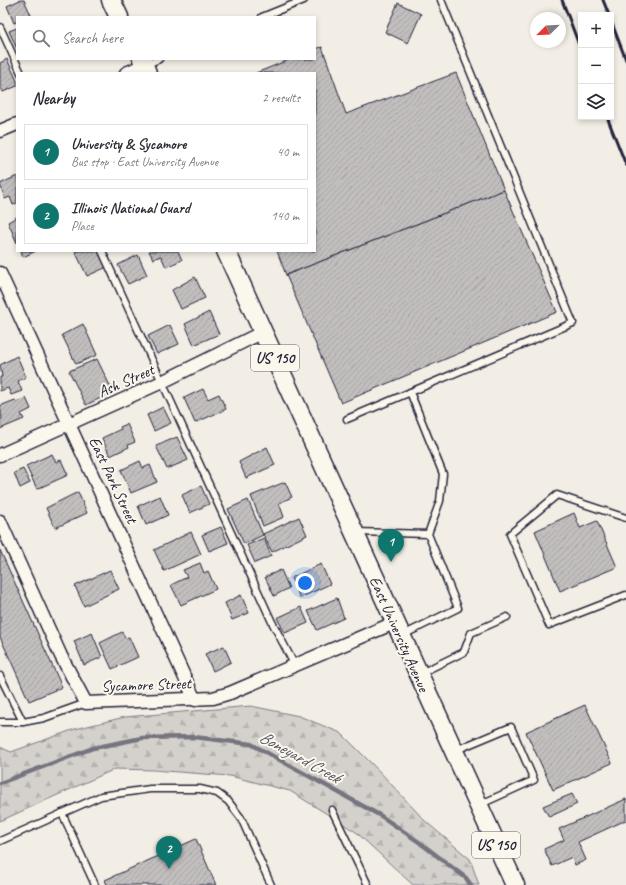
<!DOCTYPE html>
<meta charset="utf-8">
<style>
body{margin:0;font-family:Caveat,sans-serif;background:#f2f2f3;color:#2b2b33}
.controls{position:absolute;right:12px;top:12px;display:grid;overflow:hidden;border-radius:0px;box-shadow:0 2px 6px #0003}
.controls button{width:36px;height:36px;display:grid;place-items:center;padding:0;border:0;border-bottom:1px solid #e1e1e2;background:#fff;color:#2b2b33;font:20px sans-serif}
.compass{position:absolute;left:530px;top:12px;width:36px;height:36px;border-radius:50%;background:#fff;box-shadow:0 2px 6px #0003;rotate:246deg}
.you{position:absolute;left:305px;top:583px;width:14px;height:14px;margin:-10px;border:3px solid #fff;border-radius:50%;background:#1a73e8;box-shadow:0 0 0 6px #1a73e833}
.badge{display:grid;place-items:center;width:26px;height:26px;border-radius:50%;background:#0f766e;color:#fff;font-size:13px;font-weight:700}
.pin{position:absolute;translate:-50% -33px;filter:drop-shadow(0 1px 2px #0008)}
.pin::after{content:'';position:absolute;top:21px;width:14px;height:12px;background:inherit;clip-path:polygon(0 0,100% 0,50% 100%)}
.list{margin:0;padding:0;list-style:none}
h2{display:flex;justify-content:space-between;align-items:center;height:52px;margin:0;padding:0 16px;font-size:17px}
h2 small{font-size:13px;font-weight:400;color:#7c7c81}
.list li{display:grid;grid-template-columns:26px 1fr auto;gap:12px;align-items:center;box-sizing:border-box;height:56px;margin:0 8px 8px;padding:0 8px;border:1px solid #e1e1e2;border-radius:0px}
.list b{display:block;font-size:15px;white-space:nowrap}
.list p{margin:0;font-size:13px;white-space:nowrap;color:#7c7c81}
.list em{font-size:13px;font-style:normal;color:#7c7c81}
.icon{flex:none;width:22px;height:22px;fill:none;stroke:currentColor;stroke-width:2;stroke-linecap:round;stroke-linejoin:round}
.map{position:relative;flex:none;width:626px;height:885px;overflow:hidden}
.search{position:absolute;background:#fff;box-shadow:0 2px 6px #0003;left:16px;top:16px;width:300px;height:44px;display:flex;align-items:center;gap:10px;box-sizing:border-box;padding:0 14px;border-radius:0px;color:#7c7c81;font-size:15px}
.panel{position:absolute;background:#fff;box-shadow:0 2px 6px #0003;left:16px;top:72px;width:300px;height:180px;border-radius:0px}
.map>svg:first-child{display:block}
</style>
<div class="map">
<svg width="626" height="885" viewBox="0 0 626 885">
<defs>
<pattern id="forest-firs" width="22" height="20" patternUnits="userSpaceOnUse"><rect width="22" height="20" fill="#d4d1cc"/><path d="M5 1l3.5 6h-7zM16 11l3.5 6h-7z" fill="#b6b3b0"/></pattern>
<pattern id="building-hatch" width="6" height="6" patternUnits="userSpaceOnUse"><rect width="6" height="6" fill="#c2bebe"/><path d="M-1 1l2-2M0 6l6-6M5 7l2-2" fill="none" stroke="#a6a3a4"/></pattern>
</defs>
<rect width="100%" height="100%" fill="#f2eee5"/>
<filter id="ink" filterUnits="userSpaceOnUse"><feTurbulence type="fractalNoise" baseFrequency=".025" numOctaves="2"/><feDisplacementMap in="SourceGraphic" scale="8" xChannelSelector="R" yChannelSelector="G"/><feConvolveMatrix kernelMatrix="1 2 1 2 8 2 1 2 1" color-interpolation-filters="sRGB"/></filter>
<g filter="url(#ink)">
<!-- forest -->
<polygon fill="url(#forest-firs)" stroke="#7b7a84" points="251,706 299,716 341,733 380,772 425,821 470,859 479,885 413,885 356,832 290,791 230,776 153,770 115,769 0,821 0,747 11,752 75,729 125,717"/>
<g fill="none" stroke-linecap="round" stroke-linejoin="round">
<!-- stream -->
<polyline stroke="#76747f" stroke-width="4.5" points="0,783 93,748 142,738 194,737 251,744 381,816 419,842 466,878 471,885"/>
</g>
<!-- building -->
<g fill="url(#building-hatch)" stroke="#22223b">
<polygon points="20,0 24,0 31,15 17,17 17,22 14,23 7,6"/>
<polygon points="398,3 421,14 408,43 385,32"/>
<polygon points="17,28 17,49 9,31"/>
<polygon points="322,47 346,114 456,73 504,190 286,275 277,251 315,251 315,73 256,73 291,59 315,59 315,49"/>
<polygon points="7,59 17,81 17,86 3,92 0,86 0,63"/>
<polygon points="17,176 17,203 13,205 10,197 5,199 0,184"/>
<polygon points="504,190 557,312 341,403 286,275"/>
<polygon points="17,217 17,243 8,222"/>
<polygon points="21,251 36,251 23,257"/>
<polygon points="75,251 99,251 107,267 87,276"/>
<polygon points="149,251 178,251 182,260 166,267 161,256 153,259"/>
<polygon points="138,255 147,275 128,284 118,265"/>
<polygon points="195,277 205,298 181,309 172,290"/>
<polygon points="209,312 219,334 194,345 185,324"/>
<polygon points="83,324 97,355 76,364 62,335"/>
<polygon points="170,325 179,344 157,354 148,336"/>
<polygon points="17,356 26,377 18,381 22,391 11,395 8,388 0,391 0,377 2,377 0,365"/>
<polygon points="97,359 113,392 86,405 69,371"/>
<polygon points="203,389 208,399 219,394 226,409 195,423 184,398"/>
<polygon points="26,398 31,409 21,414 24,419 0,429 0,420 2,419 0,406 15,400 16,402"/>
<polygon points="163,407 171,423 154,431 147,415"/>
<polygon points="127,424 135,442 128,445 129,447 110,456 102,438 121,429 120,427"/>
<polygon points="177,437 188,460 167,469 156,446"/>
<polygon points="267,447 275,465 246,478 239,462"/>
<polygon points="52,454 56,462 61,460 68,475 37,489 26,466"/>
<polygon points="140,461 143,468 150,465 157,482 131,493 121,470"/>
<polygon points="23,469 30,483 20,488 14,473"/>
<polygon points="285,482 292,497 279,503 284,517 263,526 251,496"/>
<polygon points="201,486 209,504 190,513 182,495"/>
<polygon points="78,492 87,513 55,528 46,508"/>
<polygon points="160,496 168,515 146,525 138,506"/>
<polygon points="248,500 263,535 244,544 228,509"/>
<polygon points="574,513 580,528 597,521 617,567 560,591 535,531"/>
<polygon points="299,517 307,535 272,552 263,534"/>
<polygon points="221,527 228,543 209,551 202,535"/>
<polygon points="191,532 201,554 164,571 154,550"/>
<polygon points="264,538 271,556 255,563 247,545"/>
<polygon points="0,550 62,687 29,701 0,637"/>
<polygon points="200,563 204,573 208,571 216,589 181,605 171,585 187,577 183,570"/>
<polygon points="321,564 330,584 300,598 291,578"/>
<polygon points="110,570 119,589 84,606 75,586"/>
<polygon points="281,570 289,588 274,596 265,577"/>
<polygon points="241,595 249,613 232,620 225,603"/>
<polygon points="337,598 344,618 317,630 308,611"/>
<polygon points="301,607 308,623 285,633 277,618"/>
<polygon points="122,632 125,638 129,637 138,657 112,669 100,643"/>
<polygon points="92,633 102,657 84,665 74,641"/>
<polygon points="224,646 231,662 213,671 205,654"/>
<polygon points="585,705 612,763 553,790 526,732"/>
<polygon points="572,794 577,804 549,817 543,806"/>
<polygon points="626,799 626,820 578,842 586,860 575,865 572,857 552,866 544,849 564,840 559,829"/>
<polygon points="196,839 216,885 107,885 105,880"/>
</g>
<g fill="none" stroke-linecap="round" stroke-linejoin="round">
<defs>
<g id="lane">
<polyline points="262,17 304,0"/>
<polyline points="0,27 21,73"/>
<polyline points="145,65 159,59"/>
<polyline points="102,251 272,622 294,664"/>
<polyline points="410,392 443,474 440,501 428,534"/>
<polyline points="347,419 573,323 441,0"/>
<polyline points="626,518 557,495 510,534 549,625 626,595"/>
<polyline points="356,532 428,534 458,608 403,635"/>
<polyline points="421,673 464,652 471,633 507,617"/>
<polyline points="0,676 23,722"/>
<polyline points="0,722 23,722 44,718 86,703"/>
<polyline points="456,750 511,727 534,780 479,805"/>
<polyline points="332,810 368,885"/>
<polyline points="62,813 95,885"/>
<polyline points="0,841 101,796 150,789 200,789 217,793 228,801 241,818 271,885"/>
</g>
<g id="street">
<polyline points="126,73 144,65"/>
<polyline points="0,131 17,124"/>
<polyline points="0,273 195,700"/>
<polyline points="0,455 162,382 263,332"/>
<polyline points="0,521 61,656 86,703 213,698 230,693 394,623"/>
</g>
<g id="primary">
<polyline points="111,0 119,17"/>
<polyline points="142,59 147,73"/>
<polyline points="226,251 515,885"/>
</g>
</defs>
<!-- lane casing -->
<use href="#lane" stroke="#22223b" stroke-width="9"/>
<!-- street casing -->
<use href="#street" stroke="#22223b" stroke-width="15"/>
<!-- primary casing -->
<use href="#primary" stroke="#22223b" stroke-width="21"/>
<!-- lane -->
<use href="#lane" stroke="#fbf7ec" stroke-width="6"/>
<!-- street -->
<use href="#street" stroke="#fbf7ec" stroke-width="12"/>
<!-- primary -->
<use href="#primary" stroke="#fbf7ec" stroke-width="18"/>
<!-- rail -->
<g stroke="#22223b" stroke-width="3">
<polyline points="562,0 581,50"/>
<polyline points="603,0 609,15"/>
<polyline points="611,21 626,60"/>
<polyline points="607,117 626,165"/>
</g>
</g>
</g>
<g text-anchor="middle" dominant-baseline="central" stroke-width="4" stroke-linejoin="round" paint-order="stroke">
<!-- shield labels -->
<g fill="#fbf7ec" stroke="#636270" stroke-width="1">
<rect x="251" y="345" width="48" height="26" rx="3"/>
<rect x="472" y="832" width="48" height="26" rx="3"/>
</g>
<g font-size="15" font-weight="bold" fill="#22223b">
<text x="275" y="358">US 150</text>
<text x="496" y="845">US 150</text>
</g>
<!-- street labels -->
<g font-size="16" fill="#22223b" stroke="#fbf7ec">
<text transform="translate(126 381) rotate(-24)">Ash Street</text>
<text transform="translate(113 480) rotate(65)">East Park Street</text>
<text transform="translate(399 634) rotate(66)">East University Avenue</text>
<text transform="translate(146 685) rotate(-2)">Sycamore Street</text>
</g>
<!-- water labels -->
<g font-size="17" font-style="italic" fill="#535263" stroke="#fbf7ec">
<text transform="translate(300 757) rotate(29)">Boneyard Creek</text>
</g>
</g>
</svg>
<div class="controls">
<button>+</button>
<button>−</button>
<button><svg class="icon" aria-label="layers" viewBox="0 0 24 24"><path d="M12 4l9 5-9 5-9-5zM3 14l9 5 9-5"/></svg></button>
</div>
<svg class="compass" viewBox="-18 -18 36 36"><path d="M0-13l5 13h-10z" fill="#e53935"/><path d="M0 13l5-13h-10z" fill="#7c7c81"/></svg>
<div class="you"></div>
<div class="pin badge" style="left:391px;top:562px">1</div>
<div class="pin badge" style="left:169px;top:869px">2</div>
<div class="search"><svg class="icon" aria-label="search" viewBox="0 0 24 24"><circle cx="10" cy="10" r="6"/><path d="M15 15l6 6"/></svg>Search here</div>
<section class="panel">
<h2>Nearby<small>2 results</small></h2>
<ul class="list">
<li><span class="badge">1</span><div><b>University &amp; Sycamore</b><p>Bus stop · East University Avenue</p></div><em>40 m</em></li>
<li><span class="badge">2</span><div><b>Illinois National Guard</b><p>Place</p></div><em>140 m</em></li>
</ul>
</section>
</div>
